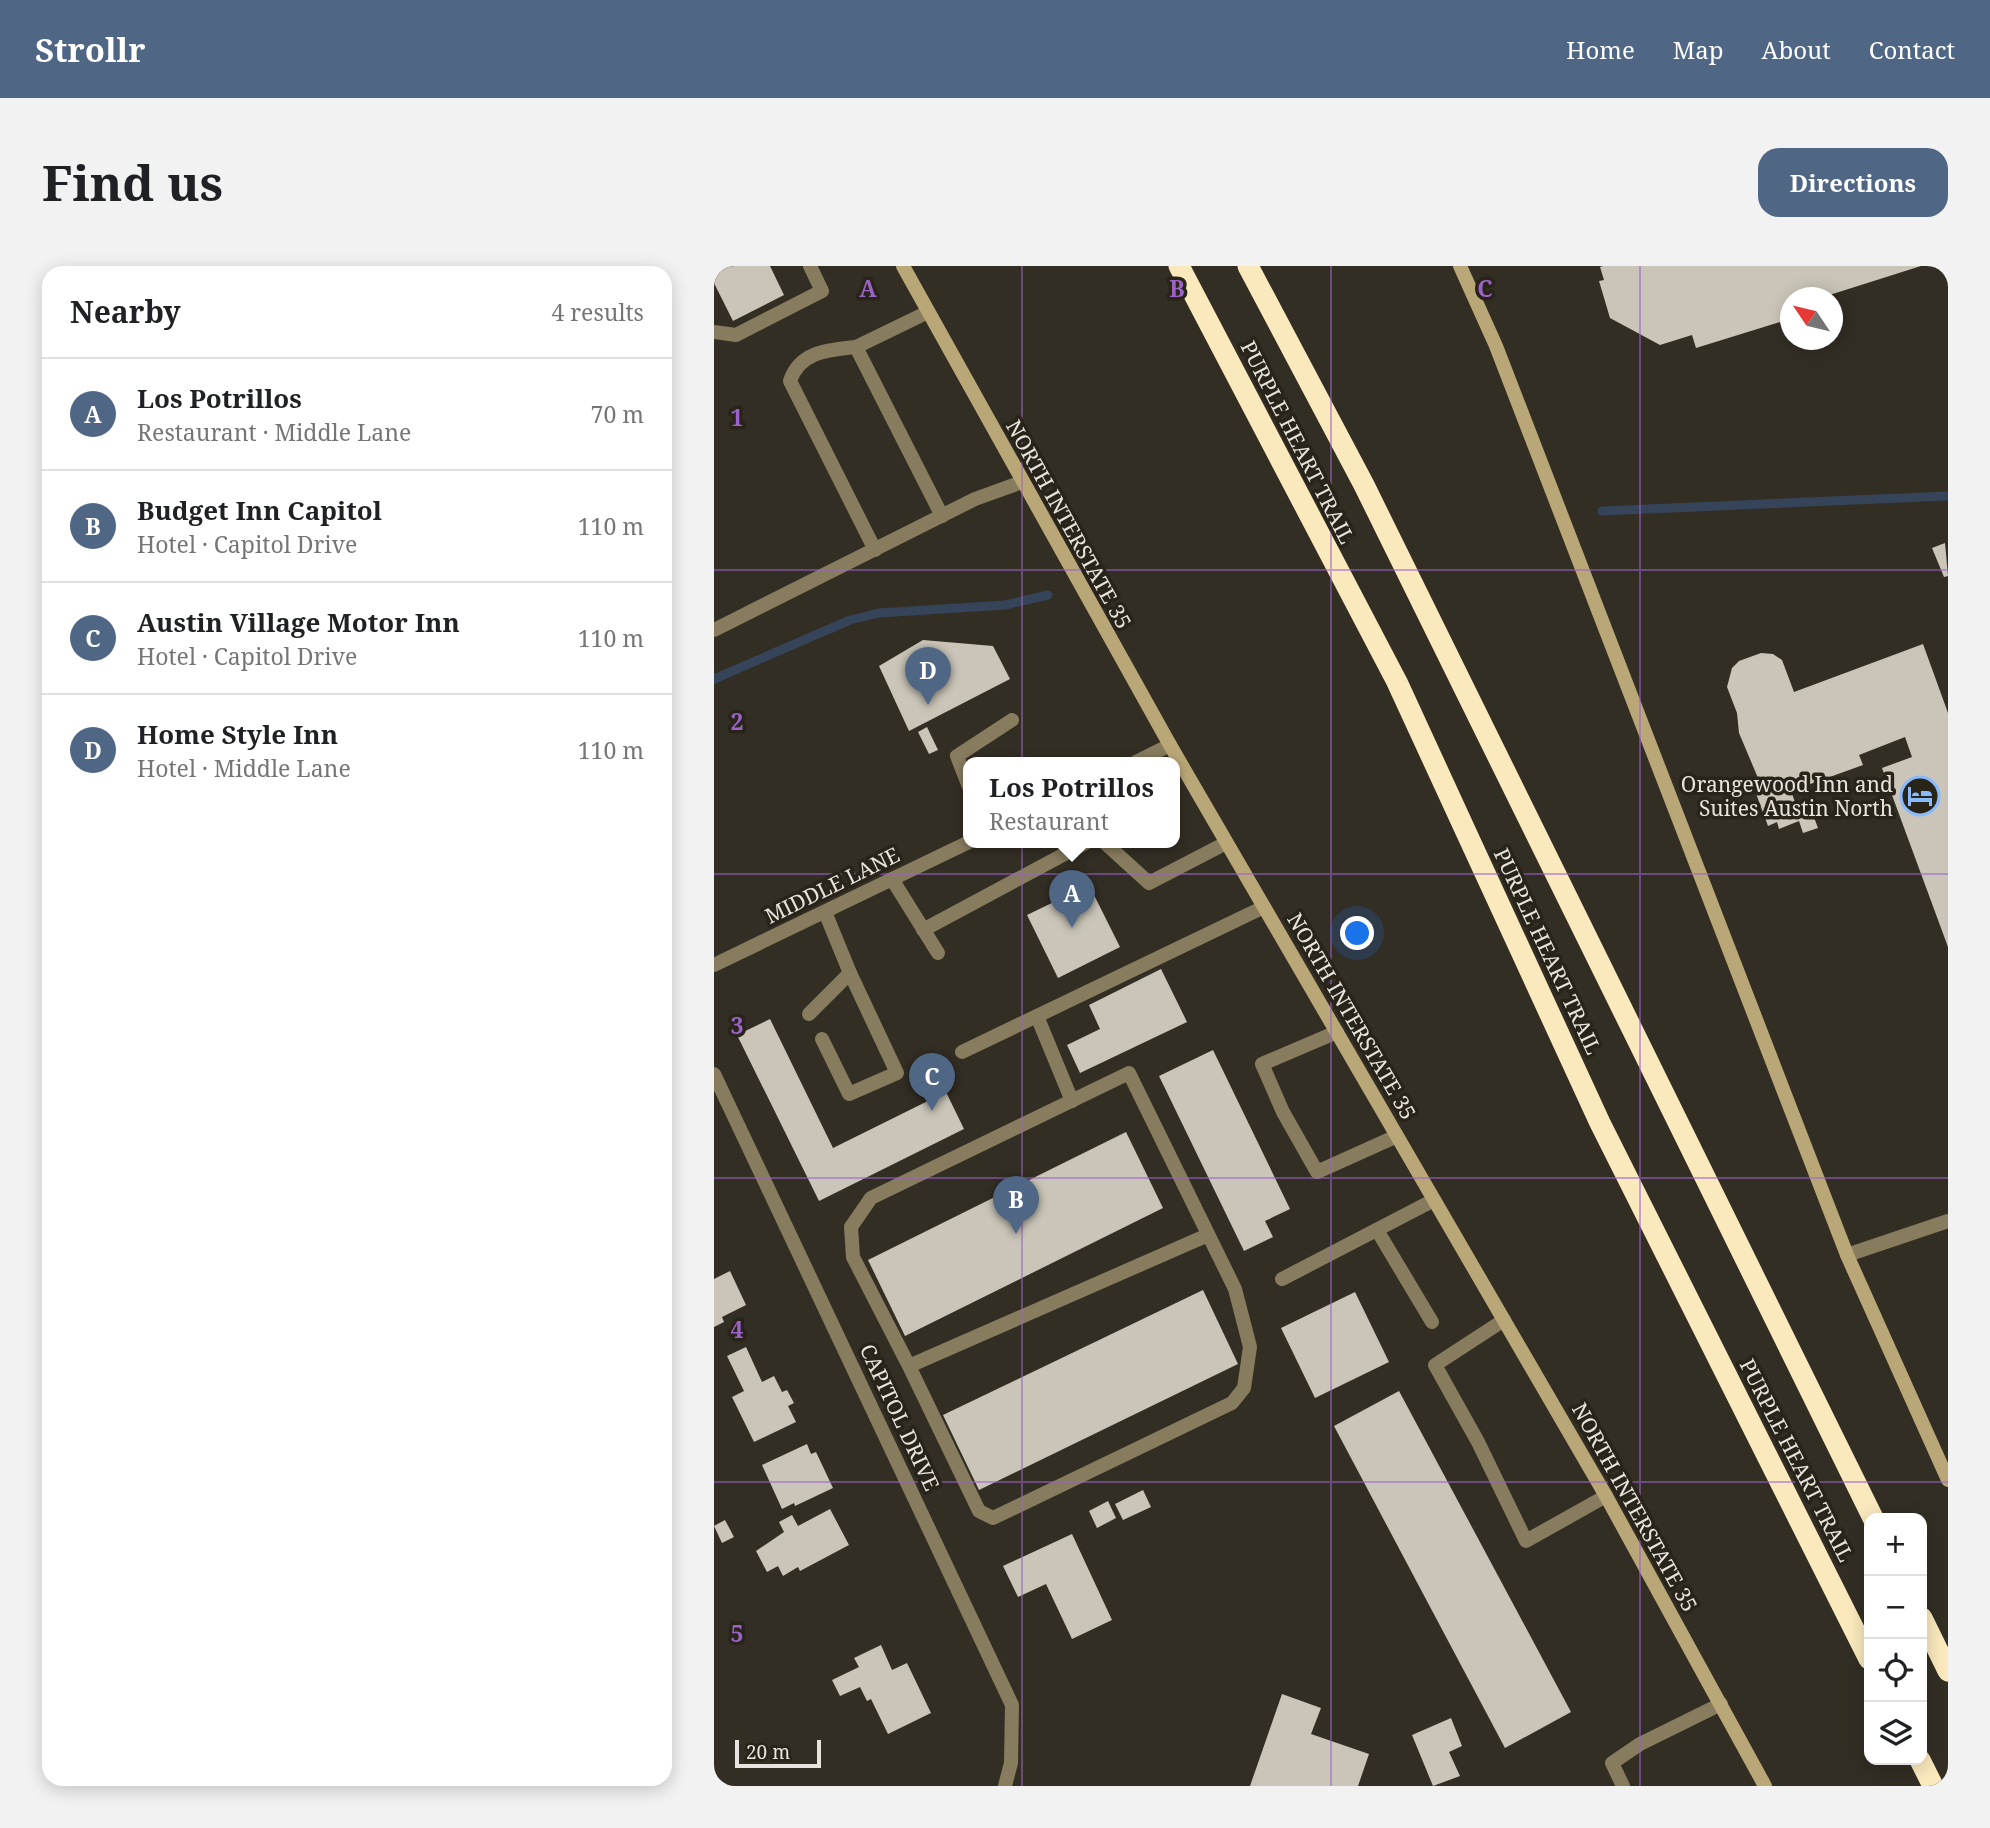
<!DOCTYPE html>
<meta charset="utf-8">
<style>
body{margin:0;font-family:"Noto Serif",serif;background:#f2f2f2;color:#202124}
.controls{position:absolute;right:21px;bottom:21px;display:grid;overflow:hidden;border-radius:14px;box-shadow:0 4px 18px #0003}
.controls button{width:63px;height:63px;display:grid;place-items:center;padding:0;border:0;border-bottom:2px solid #e0e0e0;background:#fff;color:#202124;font:35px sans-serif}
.compass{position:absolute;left:1066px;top:21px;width:63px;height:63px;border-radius:50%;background:#fff;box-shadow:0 4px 18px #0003;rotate:305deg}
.scale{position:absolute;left:21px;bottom:18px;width:86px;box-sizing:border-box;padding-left:7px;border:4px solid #e7e4dd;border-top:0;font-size:19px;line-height:24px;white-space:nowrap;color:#e7e4dd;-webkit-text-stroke:5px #29241a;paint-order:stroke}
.you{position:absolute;left:644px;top:668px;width:24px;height:24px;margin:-18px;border:5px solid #fff;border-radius:50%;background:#1a73e8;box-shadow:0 0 0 10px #1a73e833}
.badge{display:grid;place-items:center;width:46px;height:46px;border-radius:50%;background:#4f6685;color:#fff;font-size:23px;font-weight:700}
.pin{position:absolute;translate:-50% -58px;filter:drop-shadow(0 2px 4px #0008)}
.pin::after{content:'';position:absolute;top:37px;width:24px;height:21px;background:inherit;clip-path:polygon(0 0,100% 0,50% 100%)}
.popup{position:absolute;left:249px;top:491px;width:217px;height:91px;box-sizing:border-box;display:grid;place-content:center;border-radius:14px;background:#fff;filter:drop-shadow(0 2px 5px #0005);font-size:23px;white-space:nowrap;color:#757577}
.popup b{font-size:26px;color:#202124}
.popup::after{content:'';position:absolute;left:50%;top:100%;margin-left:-14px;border:14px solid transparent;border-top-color:#fff}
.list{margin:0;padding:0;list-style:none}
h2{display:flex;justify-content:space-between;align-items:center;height:91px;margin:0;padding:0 28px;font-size:30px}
h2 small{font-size:23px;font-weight:400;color:#757577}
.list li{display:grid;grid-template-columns:46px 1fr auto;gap:21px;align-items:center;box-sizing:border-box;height:112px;padding:0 28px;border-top:2px solid #e0e0e0}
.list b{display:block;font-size:26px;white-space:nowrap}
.list p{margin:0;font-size:23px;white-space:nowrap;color:#757577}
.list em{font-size:23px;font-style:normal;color:#757577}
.icon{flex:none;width:38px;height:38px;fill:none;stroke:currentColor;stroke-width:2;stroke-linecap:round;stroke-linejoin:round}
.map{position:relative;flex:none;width:1234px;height:1520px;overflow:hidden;border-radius:21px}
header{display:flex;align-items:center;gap:42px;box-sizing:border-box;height:98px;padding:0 35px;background:#4f6685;color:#fff}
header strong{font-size:33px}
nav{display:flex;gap:38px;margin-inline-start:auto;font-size:24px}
.intro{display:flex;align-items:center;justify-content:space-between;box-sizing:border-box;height:168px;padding:0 42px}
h1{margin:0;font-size:49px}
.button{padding:18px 32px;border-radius:21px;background:#4f6685;color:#fff;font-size:24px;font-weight:700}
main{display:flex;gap:42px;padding:0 42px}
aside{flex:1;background:#fff;border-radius:21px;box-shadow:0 4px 18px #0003}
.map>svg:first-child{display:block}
</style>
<header>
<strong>Strollr</strong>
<nav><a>Home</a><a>Map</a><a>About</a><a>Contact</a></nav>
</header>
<div class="intro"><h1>Find us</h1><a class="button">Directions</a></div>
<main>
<aside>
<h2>Nearby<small>4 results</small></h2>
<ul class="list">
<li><span class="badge">A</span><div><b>Los Potrillos</b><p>Restaurant · Middle Lane</p></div><em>70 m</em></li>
<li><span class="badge">B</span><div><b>Budget Inn Capitol</b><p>Hotel · Capitol Drive</p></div><em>110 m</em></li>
<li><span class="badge">C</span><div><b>Austin Village Motor Inn</b><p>Hotel · Capitol Drive</p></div><em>110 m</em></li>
<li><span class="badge">D</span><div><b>Home Style Inn</b><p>Hotel · Middle Lane</p></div><em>110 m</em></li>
</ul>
</aside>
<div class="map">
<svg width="1234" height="1520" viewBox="0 0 1234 1520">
<rect width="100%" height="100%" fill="#332e24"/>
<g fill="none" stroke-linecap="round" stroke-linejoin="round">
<!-- stream -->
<g stroke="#354458" stroke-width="9">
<polyline points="888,245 1234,230"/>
<polyline points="0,413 136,354 165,347 291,339 334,329"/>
</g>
</g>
<!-- building -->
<g fill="#cac5b8">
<polygon points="0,0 56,0 70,29 19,55 0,17"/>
<polygon points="1207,0 1106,32 1076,32 1076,53 982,82 978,69 946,79 896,52 885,15 890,14 886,1 889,0"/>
<polygon points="1231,277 1234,310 1230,311 1218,282"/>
<polygon points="209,374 279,380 296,413 195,465 165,400"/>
<polygon points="1209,378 1234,447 1234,681 1168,502 1198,491 1191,471 1145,489 1149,499 1077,525 1082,539 1094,535 1104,562 1089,567 1085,555 1065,563 1063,556 1054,560 1037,514 1044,512 1025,467 1023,447 1013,421 1018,402 1025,395 1047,387 1059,388 1068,394 1080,426"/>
<polygon points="213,461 224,484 215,488 204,466"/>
<polygon points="375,619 406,681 344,712 313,649"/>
<polygon points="447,703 473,756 366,807 353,779 386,763 375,739"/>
<polygon points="56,753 119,882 232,826 250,863 105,935 23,769"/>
<polygon points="499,784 576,943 551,955 559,971 530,985 445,810"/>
<polygon points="412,866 449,942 191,1070 154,994"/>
<polygon points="16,1005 32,1039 8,1051 10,1056 0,1061 0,1013"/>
<polygon points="489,1024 524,1098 265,1224 229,1149"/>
<polygon points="641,1026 675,1096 601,1132 567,1062"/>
<polygon points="32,1081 48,1116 60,1110 68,1126 73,1124 80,1137 74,1140 82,1156 40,1176 18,1131 30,1125 13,1090"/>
<polygon points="685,1125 857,1446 791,1482 620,1160"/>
<polygon points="93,1178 97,1188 102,1186 119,1222 81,1240 80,1237 68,1243 48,1199"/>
<polygon points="429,1224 437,1241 409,1254 401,1238"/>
<polygon points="394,1235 402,1252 383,1262 375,1245"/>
<polygon points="116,1243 135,1279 86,1305 84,1301 69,1310 64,1300 53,1306 42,1285 70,1266 65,1256 78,1249 84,1260"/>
<polygon points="11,1254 20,1271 8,1277 0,1260"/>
<polygon points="358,1268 398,1354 358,1373 332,1318 304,1331 289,1300"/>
<polygon points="167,1379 178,1404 193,1397 217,1447 174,1468 157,1433 153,1435 146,1421 126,1430 118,1414 145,1401 140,1392"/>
<polygon points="568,1428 607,1442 597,1468 655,1488 644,1520 536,1520"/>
<polygon points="737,1452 748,1480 735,1486 746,1510 719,1520 698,1469"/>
</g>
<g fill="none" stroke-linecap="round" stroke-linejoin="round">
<!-- lane -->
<g stroke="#887c5e" stroke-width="14">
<polyline points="212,47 142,81 228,250"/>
<polyline points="0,66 22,69 108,25 96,0"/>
<path d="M142 81C115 84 86 85 76 115L161 284"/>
<polyline points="0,364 261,233 308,216"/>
<polyline points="255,521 243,490 298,454"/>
<polyline points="390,576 435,617 512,577"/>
<polyline points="178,613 224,687"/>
<polyline points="209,664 373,576"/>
<polyline points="95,748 136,707 111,646"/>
<polyline points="323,750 358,835"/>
<polyline points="623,766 548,798 569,846 603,906 683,870"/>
<polyline points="108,773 135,828 183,807 136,707"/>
<polyline points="248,786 550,641"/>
<polyline points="663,964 718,1056"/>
<polyline points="1133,989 1234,955"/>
<polyline points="568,1013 720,934"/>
<polyline points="790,1054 721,1099 764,1176 812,1275 892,1230"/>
<polyline points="195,1100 139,991 137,961 157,932 415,807 521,1023 536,1081 530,1122 518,1137 279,1252 265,1245 195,1100 494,969"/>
<polyline points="909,1520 898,1497 926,1478 1007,1438"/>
</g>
<!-- street -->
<g stroke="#887c5e" stroke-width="14">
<polyline points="422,496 456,479"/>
<polyline points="0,699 255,576"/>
<polyline points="0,808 298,1439 297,1497 291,1520"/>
</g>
<!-- secondary -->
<g stroke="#baa777" stroke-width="14">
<polyline points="189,0 456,479 892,1230 1051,1520"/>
<polyline points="746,0 782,80 1133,989 1234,1214"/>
</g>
<!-- highway -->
<g stroke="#fae9bd" stroke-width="21">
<polyline points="465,0 683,416 886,857 1155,1393"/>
<polyline points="534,0 650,219 1159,1252"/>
<polyline points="1208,1352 1234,1405"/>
<polyline points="1206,1494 1219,1520"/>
</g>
</g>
<!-- grid -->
<path fill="none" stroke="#9b63c8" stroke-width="2" stroke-opacity="0.55" d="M308 0V1520M617 0V1520M926 0V1520M0 304H1234M0 608H1234M0 912H1234M0 1216H1234"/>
<!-- icons -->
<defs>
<symbol id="hotel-ring" viewBox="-11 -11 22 22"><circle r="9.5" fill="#29241a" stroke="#89bafc" stroke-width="1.5"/><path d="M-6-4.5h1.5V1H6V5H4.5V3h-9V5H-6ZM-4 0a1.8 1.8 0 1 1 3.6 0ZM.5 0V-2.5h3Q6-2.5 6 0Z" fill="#89bafc"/></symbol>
</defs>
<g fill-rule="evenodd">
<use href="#hotel-ring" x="1184" y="508" width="44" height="44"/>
</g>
<g text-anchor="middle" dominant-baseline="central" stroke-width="7" stroke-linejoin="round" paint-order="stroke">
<!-- street labels -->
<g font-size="21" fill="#e7e4dd" stroke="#29241a">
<text transform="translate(584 176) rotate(63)">PURPLE HEART TRAIL</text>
<text transform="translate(355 258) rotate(61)">NORTH INTERSTATE 35</text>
<text transform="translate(118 619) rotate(-26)">MIDDLE LANE</text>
<text transform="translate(834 685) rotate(65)">PURPLE HEART TRAIL</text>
<text transform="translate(638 750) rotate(60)">NORTH INTERSTATE 35</text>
<text transform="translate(186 1151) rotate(65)">CAPITOL DRIVE</text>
<text transform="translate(1083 1194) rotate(63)">PURPLE HEART TRAIL</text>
<text transform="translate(921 1241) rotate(61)">NORTH INTERSTATE 35</text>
</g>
<!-- poi labels -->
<g font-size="21" fill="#e7e4dd" stroke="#29241a" text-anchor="end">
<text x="1179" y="518">Orangewood Inn and<tspan x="1179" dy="24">Suites Austin North</tspan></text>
</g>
</g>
<g font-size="23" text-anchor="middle" font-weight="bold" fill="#9b63c8" stroke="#29241a" stroke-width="7" stroke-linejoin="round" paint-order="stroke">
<text x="154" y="31">A</text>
<text x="463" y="31">B</text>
<text x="771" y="31">C</text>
<text x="23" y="160">1</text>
<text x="23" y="464">2</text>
<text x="23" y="768">3</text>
<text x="23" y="1072">4</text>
<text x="23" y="1376">5</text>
</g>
</svg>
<div class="controls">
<button>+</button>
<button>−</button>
<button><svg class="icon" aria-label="locate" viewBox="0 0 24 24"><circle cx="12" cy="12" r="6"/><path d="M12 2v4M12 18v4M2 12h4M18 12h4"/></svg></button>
<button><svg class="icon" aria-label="layers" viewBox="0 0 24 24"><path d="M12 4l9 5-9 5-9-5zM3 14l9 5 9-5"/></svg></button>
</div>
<svg class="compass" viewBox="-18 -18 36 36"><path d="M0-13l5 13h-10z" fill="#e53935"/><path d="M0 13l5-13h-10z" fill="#757577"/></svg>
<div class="scale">20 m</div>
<div class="you"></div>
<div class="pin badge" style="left:358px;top:662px">A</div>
<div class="popup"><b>Los Potrillos</b>Restaurant</div>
<div class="pin badge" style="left:302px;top:968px">B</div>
<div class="pin badge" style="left:218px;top:845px">C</div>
<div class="pin badge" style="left:214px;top:439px">D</div>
</div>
</main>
